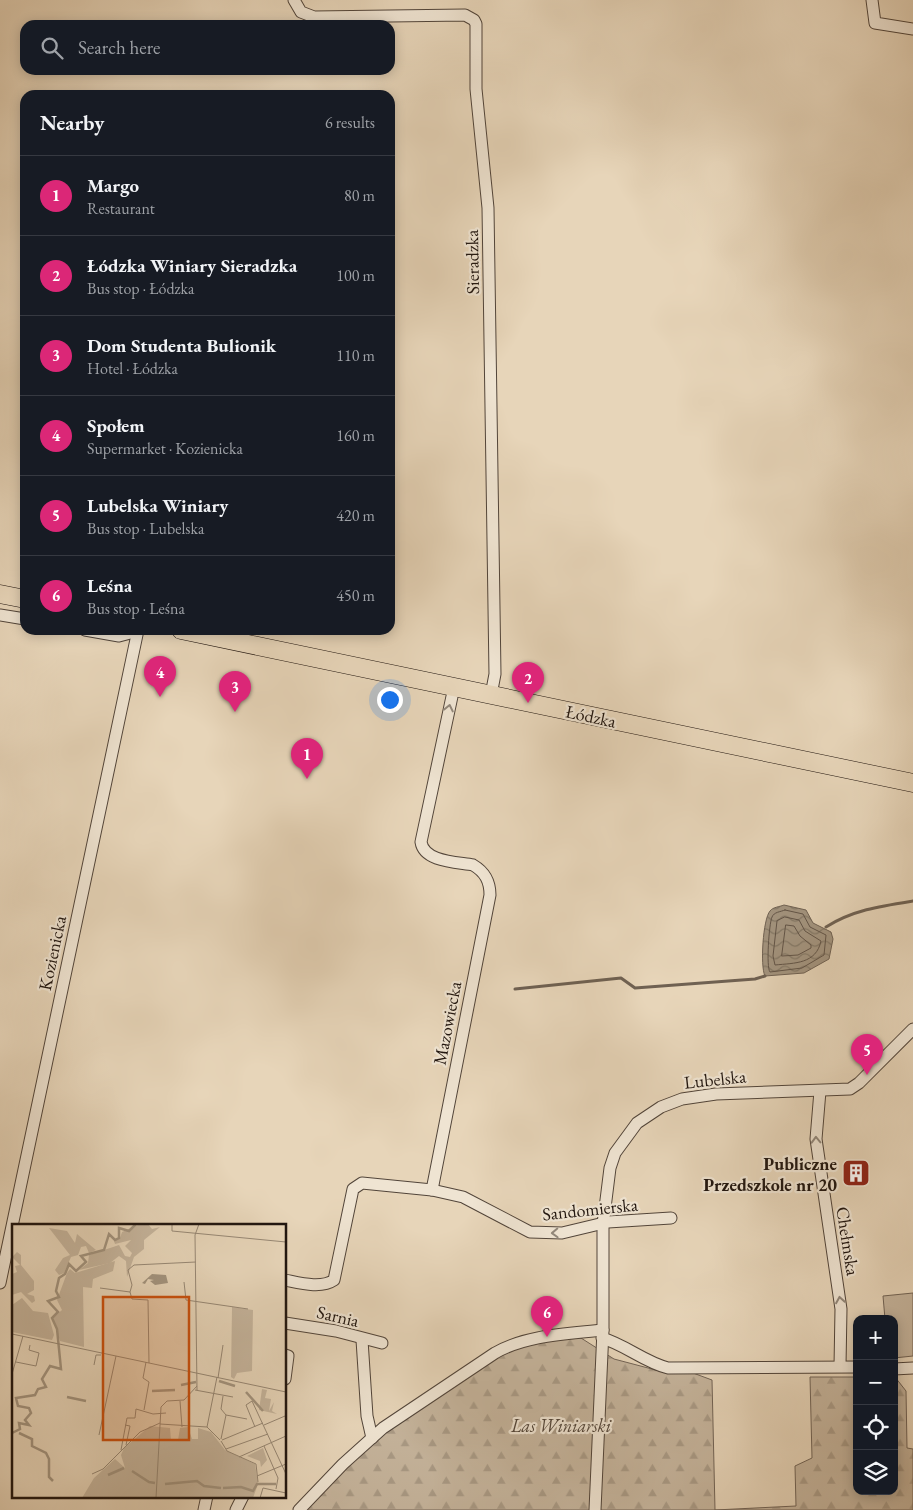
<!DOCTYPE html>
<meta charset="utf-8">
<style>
body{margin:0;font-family:"EB Garamond",serif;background:#20242c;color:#f1f3f6}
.controls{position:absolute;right:15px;bottom:15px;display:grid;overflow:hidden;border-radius:10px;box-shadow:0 2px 12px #0003}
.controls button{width:45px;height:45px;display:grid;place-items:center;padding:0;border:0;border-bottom:1px solid #363941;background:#171b24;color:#f1f3f6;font:25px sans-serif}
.you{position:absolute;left:389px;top:699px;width:18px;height:18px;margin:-12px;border:4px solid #fff;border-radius:50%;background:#1a73e8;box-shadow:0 0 0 8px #1a73e833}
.badge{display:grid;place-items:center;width:32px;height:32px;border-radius:50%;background:#db2777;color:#fff;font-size:16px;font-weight:700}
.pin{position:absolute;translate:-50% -41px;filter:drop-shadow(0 1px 2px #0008)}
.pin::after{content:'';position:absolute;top:26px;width:18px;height:15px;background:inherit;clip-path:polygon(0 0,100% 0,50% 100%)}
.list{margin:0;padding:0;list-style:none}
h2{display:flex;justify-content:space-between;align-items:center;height:65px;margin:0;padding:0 20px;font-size:21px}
h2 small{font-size:16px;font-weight:400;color:#9ea1a6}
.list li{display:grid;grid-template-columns:32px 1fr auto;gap:15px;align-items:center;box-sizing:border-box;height:80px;padding:0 20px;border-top:1px solid #363941}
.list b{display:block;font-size:19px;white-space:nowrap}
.list p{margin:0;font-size:16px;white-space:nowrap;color:#9ea1a6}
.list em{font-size:16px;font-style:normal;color:#9ea1a6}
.icon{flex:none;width:28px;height:28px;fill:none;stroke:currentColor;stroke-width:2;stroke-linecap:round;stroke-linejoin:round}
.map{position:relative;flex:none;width:913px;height:1510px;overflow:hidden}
.search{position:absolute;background:#171b24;box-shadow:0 2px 12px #0003;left:20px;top:20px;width:375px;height:55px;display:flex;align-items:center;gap:12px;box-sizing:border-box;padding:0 18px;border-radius:15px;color:#9ea1a6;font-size:19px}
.panel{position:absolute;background:#171b24;box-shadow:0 2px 12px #0003;left:20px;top:90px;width:375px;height:545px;border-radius:15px}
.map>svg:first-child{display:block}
</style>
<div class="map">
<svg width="913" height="1510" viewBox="0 0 913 1510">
<defs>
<pattern id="forest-firs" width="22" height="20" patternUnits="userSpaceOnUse" patternTransform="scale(1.25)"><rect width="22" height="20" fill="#c5b49c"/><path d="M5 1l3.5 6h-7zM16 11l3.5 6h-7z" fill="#a99a85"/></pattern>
<pattern id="water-waves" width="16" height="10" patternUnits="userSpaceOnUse" patternTransform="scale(1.25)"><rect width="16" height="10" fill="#a3947f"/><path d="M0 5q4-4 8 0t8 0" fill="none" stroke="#847866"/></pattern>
</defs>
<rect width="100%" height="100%" fill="#e7d5b9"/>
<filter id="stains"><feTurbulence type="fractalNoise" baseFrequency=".004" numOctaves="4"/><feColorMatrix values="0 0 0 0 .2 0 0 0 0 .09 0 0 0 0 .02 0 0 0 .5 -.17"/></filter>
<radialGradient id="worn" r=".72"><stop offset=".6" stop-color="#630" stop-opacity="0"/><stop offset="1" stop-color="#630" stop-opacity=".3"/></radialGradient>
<!-- forest -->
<path fill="url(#forest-firs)" stroke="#726456" d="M581 1338 614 1359 667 1373H693L712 1380 715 1510 796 1506 795 1466 812 1458 810 1377H857V1491H894L895 1377 906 1391 907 1448 913 1449V1510H306L346 1468 386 1432 498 1357C523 1343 553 1340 581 1338Z"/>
<!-- pitch -->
<polygon fill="#c5b49c" stroke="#726456" points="913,1293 913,1356 894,1358 894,1319 885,1319 883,1296"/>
<!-- water -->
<path fill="url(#water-waves)" stroke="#6f6152" d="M784 905 806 910 813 923 831 932 833 939 829 959 804 973 765 976C760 966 763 919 770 911 773 907 779 907 784 905Z"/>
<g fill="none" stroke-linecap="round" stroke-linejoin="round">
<!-- shore -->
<g stroke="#625447" stroke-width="1">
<path d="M785 910 803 914 810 927 826 935 824 955 802 968 770 972C766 967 769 924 772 917 774 912 780 912 785 910Z"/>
<path d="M785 917 799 920 805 931 821 941C816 964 795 963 775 965L773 956 777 921Z"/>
<polygon points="786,925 794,926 800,936 811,945 811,948 798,955 782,956"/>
</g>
<!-- stream -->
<g stroke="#6f6152" stroke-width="3">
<path d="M826 927C853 910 881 906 913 901"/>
<polyline points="515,989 621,978 635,988 755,979 765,976"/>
</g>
<defs>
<g id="minor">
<polyline points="294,0 301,12 314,17 465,15 474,20 476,24 476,89 488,208 495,674 491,695"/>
<polyline points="872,0 875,23 913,29"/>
<polyline points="0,615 25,619"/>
<polyline points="85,630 119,636 138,631"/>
<polyline points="820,1091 816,1139 841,1309 840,1366"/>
<path d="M432 1190 490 895C490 881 485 872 473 865 457 862 424 862 421 842L454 687"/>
<path d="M285 1280C300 1283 321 1289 334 1280L353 1189 362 1183 432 1190 463 1197 530 1232 562 1233 608 1222 671 1218"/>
<polyline points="0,1283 138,630"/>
<polyline points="285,1323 336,1331 382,1343"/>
<path d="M602 1338C626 1345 644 1362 668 1368L857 1367"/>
<polyline points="362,1340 367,1416 372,1438"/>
<polyline points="285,1355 288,1356 285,1379"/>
<polyline points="894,1369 913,1368"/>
<polyline points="204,1510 207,1496"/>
<polyline points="236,1510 243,1496"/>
<path d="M299 1510 343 1464 383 1428 495 1353C526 1335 567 1334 603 1330"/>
<polyline points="595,1510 603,1330 603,1224 610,1168 615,1153 637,1123 661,1107 682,1099 716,1094 850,1089 859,1083 913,1029"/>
</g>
<g id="primary">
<polyline points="0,594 25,599"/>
<polyline points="181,630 913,783"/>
</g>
</defs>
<!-- minor casing -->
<use href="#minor" stroke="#52453a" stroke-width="13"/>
<!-- primary casing -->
<use href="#primary" stroke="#20150f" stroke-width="19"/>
<!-- minor -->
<use href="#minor" stroke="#efe4d2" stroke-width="11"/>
<!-- primary -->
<use href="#primary" stroke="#e7d5b9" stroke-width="18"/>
</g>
<!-- one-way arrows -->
<defs><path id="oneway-chevron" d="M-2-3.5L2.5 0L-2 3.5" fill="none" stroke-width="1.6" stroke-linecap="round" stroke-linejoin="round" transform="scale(1.25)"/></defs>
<g stroke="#92877a">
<use href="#oneway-chevron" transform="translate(449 708) rotate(-78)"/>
<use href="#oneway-chevron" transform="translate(816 1140) rotate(-92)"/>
<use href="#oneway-chevron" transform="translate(555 1233) rotate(178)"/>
<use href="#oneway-chevron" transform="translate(840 1300) rotate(-99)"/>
</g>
<!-- icons -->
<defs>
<symbol id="building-square" viewBox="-11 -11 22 22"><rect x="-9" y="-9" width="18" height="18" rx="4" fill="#8f2418" stroke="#efe4d2"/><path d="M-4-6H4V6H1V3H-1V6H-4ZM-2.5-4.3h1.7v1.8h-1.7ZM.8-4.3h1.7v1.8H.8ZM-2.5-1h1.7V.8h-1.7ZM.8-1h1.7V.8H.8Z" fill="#fff"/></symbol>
</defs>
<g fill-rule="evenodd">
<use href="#building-square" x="840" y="1157" width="32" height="32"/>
</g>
<g text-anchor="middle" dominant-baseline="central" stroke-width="4.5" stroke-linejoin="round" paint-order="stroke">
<!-- street labels -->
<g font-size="18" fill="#20150f" stroke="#efe4d2">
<text transform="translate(472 262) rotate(-91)">Sieradzka</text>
<text transform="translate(591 716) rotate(12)">Łódzka</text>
<text transform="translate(52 953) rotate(-78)">Kozienicka</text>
<text transform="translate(447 1023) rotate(-79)">Mazowiecka</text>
<text transform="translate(715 1079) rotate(-6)">Lubelska</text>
<text transform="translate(590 1209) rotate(-6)">Sandomierska</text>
<text transform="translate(848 1241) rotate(81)">Chełmska</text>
<text transform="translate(338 1316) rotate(13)">Sarnia</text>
</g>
<!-- poi labels -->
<g font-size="18" font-weight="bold" fill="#20150f" stroke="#efe4d2" text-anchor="end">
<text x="837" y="1163">Publiczne<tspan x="837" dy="21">Przedszkole nr 20</tspan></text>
</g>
<!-- park labels -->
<g font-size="18" font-style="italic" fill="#524539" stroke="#efe4d2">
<text x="561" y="1425">Las Winiarski</text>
</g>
</g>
<!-- overview -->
<g transform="translate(12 1224)">
<rect width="274" height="274" fill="#e7d5b9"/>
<path d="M250 165 255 166 253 174 259 175 257 187 262 178 260 187 265 190 247 186Z" fill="#c5b49c"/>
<path d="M128 0H136L140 5 148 3 132 16V25L122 33 115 53 114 37 107 32 98 39 67 46 76 39 77 31 107 21 113 32 118 33 120 29 113 22 119 16 103 20 102 17 108 14 110 8ZM37 4 55 7 63 19 65 10 84 26 77 29 74 22 69 23 66 31 59 33 52 49 47 51 43 46 51 34 58 31ZM5 28 9 31V41L22 57V66L15 70 22 72 23 77 20 79 9 68 0 71V50L5 48 3 42 8 41 0 33ZM138 202 158 204 159 216H166L168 204 176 203 180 215H186V204L199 208 213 226 243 240 246 260 241 274H70L82 254 103 235 113 244 109 231 112 224Z" fill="#c5b49c"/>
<path d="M10 74 21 87 36 89 42 111 40 116 0 108V81Z" fill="#c5b49c"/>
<path d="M251 224 255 236 249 243 248 237 235 232Z" fill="#c5b49c"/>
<path d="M103 37 101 47 81 55 80 64 71 63 72 123 48 117 41 94 50 86 45 76 55 49 58 45 63 49ZM220 83 241 86 240 147 225 149 222 155 219 153Z" fill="#c5b49c"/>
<path d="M140 50 154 51 156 59 143 61 138 57 142 56 136 55 133 60 130 59Z" fill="#a3947f"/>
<path fill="none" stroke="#a3947f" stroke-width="2.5" d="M207 157 223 162M169 161 184 158M140 167 163 166M234 168 251 187M55 173 74 177M0 209 8 205 7 199 17 201 13 196 19 189 17 184 6 182 4 174 23 171 26 165 34 163 30 155 38 142 49 145 45 105 40 94 46 88 36 77 47 73 44 67 47 54 53 50 57 40 64 47 74 38 69 32 92 26 97 10 103 16 107 14V4L117 7 124 0M7 209 20 215V222L34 229 37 235V253L41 257M120 247 137 258 143 259M96 251 112 244M153 260 185 257 192 262 209 264M211 264 229 263 241 267 245 260H264"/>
<path fill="none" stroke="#978875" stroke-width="1" d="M160 0V7L274 18M172 58 174 76 236 85M88 64 118 68M118 68 120 61 116 46 122 41 184 38M118 68 120 75 136 76 137 139M0 110 274 168M4 138 24 142 27 129 17 126 18 121M82 141 84 131H89M0 150 11 112M206 154 211 121M183 166 221 173M185 166 183 11 187 0M211 172 209 185 214 191 235 195M168 177 170 203M132 186 137 158 131 154 134 138M148 200 195 203 208 216M113 201 118 202 114 221M252 201 273 192M195 203 205 153M243 203 234 181 240 177 274 250M87 211 104 132M209 215 214 191M210 216 251 199M209 217 215 227 244 240 246 258M252 222 266 254 264 265M214 225 256 210M109 226 115 194H123L124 185 141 190 154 189M227 233 274 212M80 250 91 245 128 208 148 199M245 252 274 240M144 274 149 183 155 177 172 176 185 162M248 274 251 264 274 269"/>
<path fill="#ca4f0c" fill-opacity="0.15" stroke="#ca4f0c" stroke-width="2.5" d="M91 73H177V216H91Z"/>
<rect width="274" height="274" fill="none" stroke="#20150f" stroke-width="2.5"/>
</g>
<rect width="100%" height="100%" filter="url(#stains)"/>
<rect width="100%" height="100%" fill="url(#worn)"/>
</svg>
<div class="controls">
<button>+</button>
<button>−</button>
<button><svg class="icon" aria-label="locate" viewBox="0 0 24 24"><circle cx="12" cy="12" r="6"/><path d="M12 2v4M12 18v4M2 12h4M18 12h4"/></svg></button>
<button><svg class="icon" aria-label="layers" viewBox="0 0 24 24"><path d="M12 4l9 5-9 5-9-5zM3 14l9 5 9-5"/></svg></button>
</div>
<div class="you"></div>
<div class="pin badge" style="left:307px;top:779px">1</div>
<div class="pin badge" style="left:528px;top:703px">2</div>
<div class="pin badge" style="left:235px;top:712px">3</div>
<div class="pin badge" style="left:160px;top:697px">4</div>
<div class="pin badge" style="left:867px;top:1075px">5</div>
<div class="pin badge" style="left:547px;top:1337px">6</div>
<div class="search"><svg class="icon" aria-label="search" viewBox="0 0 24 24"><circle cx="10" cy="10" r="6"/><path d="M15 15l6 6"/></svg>Search here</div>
<section class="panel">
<h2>Nearby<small>6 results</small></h2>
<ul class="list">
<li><span class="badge">1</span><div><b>Margo</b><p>Restaurant</p></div><em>80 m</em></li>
<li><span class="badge">2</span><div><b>Łódzka Winiary Sieradzka</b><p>Bus stop · Łódzka</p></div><em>100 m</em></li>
<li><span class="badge">3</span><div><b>Dom Studenta Bulionik</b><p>Hotel · Łódzka</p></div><em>110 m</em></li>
<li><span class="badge">4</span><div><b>Społem</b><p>Supermarket · Kozienicka</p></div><em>160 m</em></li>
<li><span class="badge">5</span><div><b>Lubelska Winiary</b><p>Bus stop · Lubelska</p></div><em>420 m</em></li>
<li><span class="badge">6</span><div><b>Leśna</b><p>Bus stop · Leśna</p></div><em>450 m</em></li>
</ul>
</section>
</div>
